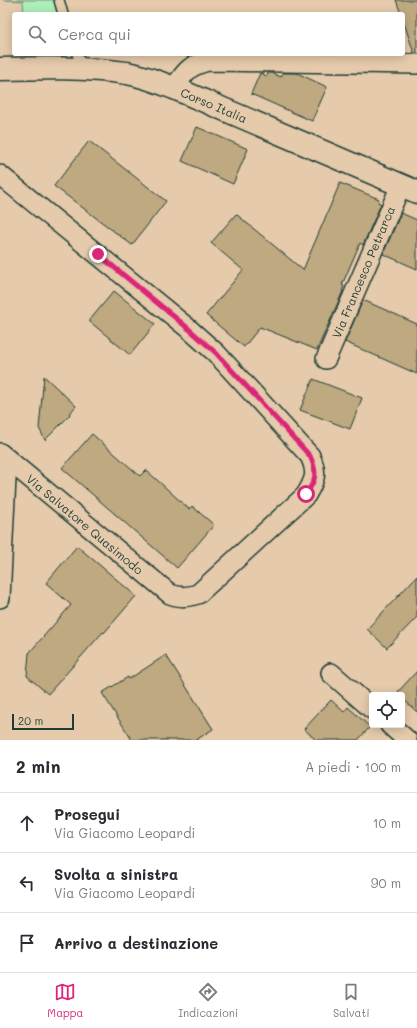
<!DOCTYPE html>
<html lang="it">
<meta charset="utf-8">
<style>
body{margin:0;font-family:Mali,sans-serif;background:#f2f2f3;color:#2b2b33}
.controls{position:absolute;right:12px;bottom:12px;display:grid;overflow:hidden;border-radius:4px;box-shadow:0 2px 10px #0003}
.controls button{width:36px;height:36px;display:grid;place-items:center;padding:0;border:0;border-bottom:1px solid #e1e1e2;background:#fff;color:#2b2b33;font:20px sans-serif}
.scale{position:absolute;left:12px;bottom:10px;width:62px;box-sizing:border-box;padding-left:4px;border:2px solid #1f3d34;border-top:0;font-size:11px;line-height:14px;white-space:nowrap;color:#1f3d34;-webkit-text-stroke:3px #e5caac;paint-order:stroke}
.stop{position:absolute;width:12px;height:12px;margin:-9px;border:3px solid #db2777;border-radius:50%;background:#fff}
.stop.end{background:#db2777;border-color:#fff;box-shadow:0 1px 4px #0008}
.list{margin:0;padding:0;list-style:none}
h2{display:flex;justify-content:space-between;align-items:center;height:52px;margin:0;padding:0 16px;font-size:17px}
h2 small{font-size:13px;font-weight:400;color:#7c7c81}
.list li{display:grid;grid-template-columns:26px 1fr auto;gap:12px;align-items:center;box-sizing:border-box;height:60px;padding:0 16px;border-top:1px solid #e1e1e2}
.list b{display:block;font-size:15px;white-space:nowrap}
.list p{margin:0;font-size:13px;white-space:nowrap;color:#7c7c81}
.list em{font-size:13px;font-style:normal;color:#7c7c81}
.icon{flex:none;width:22px;height:22px;fill:none;stroke:currentColor;stroke-width:2;stroke-linecap:round;stroke-linejoin:round}
.map{position:relative;flex:none;width:417px;height:740px;overflow:hidden}
.search{position:absolute;background:#fff;box-shadow:0 2px 10px #0003;left:12px;right:12px;top:12px;height:44px;display:flex;align-items:center;gap:10px;box-sizing:border-box;padding:0 14px;border-radius:4px;color:#7c7c81;font-size:15px}
.sheet{height:232px;background:#fff}
nav{display:flex;justify-content:space-around;align-items:center;box-sizing:border-box;height:56px;border-top:1px solid #e1e1e2;background:#fff;font-size:11px;color:#7c7c81}
nav a{display:grid;justify-items:center;gap:2px}
nav .on{color:#db2777}
.map>svg:first-child{display:block}
</style>
<div class="map">
<svg width="417" height="740" viewBox="0 0 417 740">
<rect width="100%" height="100%" fill="#e5caac"/>
<filter id="ink" filterUnits="userSpaceOnUse"><feTurbulence type="fractalNoise" baseFrequency=".025" numOctaves="2"/><feDisplacementMap in="SourceGraphic" scale="8" xChannelSelector="R" yChannelSelector="G"/><feConvolveMatrix kernelMatrix="1 2 1 2 8 2 1 2 1" color-interpolation-filters="sRGB"/></filter>
<g filter="url(#ink)">
<!-- green -->
<polygon fill="#acefb9" stroke="#669676" points="3,0 54,0 59,14 24,14 23,1"/>
<!-- building -->
<g fill="#bea980" stroke="#1f3d34">
<polygon points="396,0 417,0 417,53 414,53 403,20 403,14 401,14"/>
<polygon points="260,73 267,76 268,73 272,73 281,77 283,73 297,73 327,87 312,121 251,94"/>
<polygon points="197,127 248,149 233,184 182,161"/>
<polygon points="89,141 166,201 132,245 54,186"/>
<polygon points="340,183 379,199 378,202 381,204 363,245 360,243 342,285 344,286 342,291 343,291 317,350 260,327 244,347 206,315 243,270 211,243 236,214 303,270"/>
<polygon points="401,213 417,220 417,269 383,254"/>
<polygon points="114,291 155,324 130,355 89,321"/>
<polygon points="363,300 417,324 417,374 345,342"/>
<polygon points="44,376 76,406 69,414 70,415 45,440 39,428"/>
<polygon points="313,379 362,398 350,429 300,410"/>
<polygon points="92,434 140,476 146,470 189,509 192,506 214,525 177,568 62,468"/>
<polygon points="77,546 136,596 104,633 103,632 48,694 27,676 29,653 71,605 46,583"/>
<polygon points="417,576 417,617 387,648 367,629"/>
<polygon points="166,655 213,729 196,740 132,740 102,693 128,677 129,679"/>
<polygon points="417,671 417,712 402,698 402,695 399,695 397,693"/>
<polygon points="331,700 344,712 348,707 370,727 358,740 316,740 304,729"/>
</g>
<g fill="none" stroke-linecap="round" stroke-linejoin="round">
<defs>
<g id="service">
<polyline points="59,0 63,14"/>
<polyline points="77,54 82,68"/>
</g>
<g id="minor">
<path d="M174 88C186 71 188 66 208 61L417 64"/>
<path d="M0 175 189 329 216 353 310 456C318 473 315 480 306 495L198 594C187 597 181 598 170 594L0 453"/>
<polyline points="326,359 401,185"/>
<polyline points="0,598 7,459"/>
<polyline points="331,673 372,709"/>
<polyline points="390,725 407,740"/>
</g>
<path id="tertiary" d="M0 69C42 68 85 67 127 73 143 76 159 82 174 88L417 192"/>
</defs>
<!-- service casing -->
<use href="#service" stroke="#1f3d34" stroke-width="12"/>
<!-- minor casing -->
<use href="#minor" stroke="#1f3d34" stroke-width="22"/>
<!-- tertiary casing -->
<use href="#tertiary" stroke="#1f3d34" stroke-width="25"/>
<!-- service -->
<use href="#service" stroke="#e5caac" stroke-width="9"/>
<!-- minor -->
<use href="#minor" stroke="#e5caac" stroke-width="19"/>
<!-- tertiary -->
<use href="#tertiary" stroke="#e5caac" stroke-width="22"/>
</g>
</g>
<g fill="none" stroke-linecap="round" stroke-linejoin="round" filter="url(#ink)">
<!-- route -->
<path stroke="#db2777" stroke-width="5" d="M98 254 189 329 216 353 310 456C318 473 316 480 306 494"/>
</g>
<g text-anchor="middle" dominant-baseline="central" stroke-width="3.5" stroke-linejoin="round" paint-order="stroke">
<!-- street labels -->
<g font-size="12" fill="#1f3d34" stroke="#e5caac">
<text transform="translate(214 105) rotate(23)">Corso Italia</text>
<text transform="translate(363 272) rotate(-67)">Via Francesco Petrarca</text>
<text transform="translate(85 524) rotate(40)">Via Salvatore Quasimodo</text>
</g>
</g>
</svg>
<div class="controls">
<button><svg class="icon" aria-label="locate" viewBox="0 0 24 24"><circle cx="12" cy="12" r="6"/><path d="M12 2v4M12 18v4M2 12h4M18 12h4"/></svg></button>
</div>
<div class="scale">20 m</div>
<div class="stop" style="left:306px;top:494px"></div>
<div class="stop end" style="left:98px;top:254px"></div>
<div class="search"><svg class="icon" aria-label="search" viewBox="0 0 24 24"><circle cx="10" cy="10" r="6"/><path d="M15 15l6 6"/></svg>Cerca qui</div>
</div>
<section class="sheet">
<h2>2 min<small>A piedi · 100 m</small></h2>
<ul class="list">
<li><svg class="icon" aria-label="ahead" viewBox="0 0 24 24"><path d="M12 20V5M6 11l6-6 6 6"/></svg><div><b>Prosegui</b><p>Via Giacomo Leopardi</p></div><em>10 m</em></li>
<li><svg class="icon" aria-label="left" viewBox="0 0 24 24"><path d="M17 20v-9H6M10 6l-5 5 5 5"/></svg><div><b>Svolta a sinistra</b><p>Via Giacomo Leopardi</p></div><em>90 m</em></li>
<li><svg class="icon" aria-label="arrive" viewBox="0 0 24 24"><path d="M6 21V4h12l-3 4 3 4H6"/></svg><div><b>Arrivo a destinazione</b></div></li>
</ul>
</section>
<nav>
<a class="on"><svg class="icon" aria-label="map" viewBox="0 0 24 24"><path d="M3 6l6-2 6 2 6-2v14l-6 2-6-2-6 2zM9 4v14M15 6v14"/></svg>Mappa</a>
<a><svg class="icon" aria-label="directions" viewBox="0 0 24 24"><path d="M12 3l9 9-9 9-9-9zM9 14v-3h6M13 9l2 2-2 2"/></svg>Indicazioni</a>
<a><svg class="icon" aria-label="saved" viewBox="0 0 24 24"><path d="M7 4h10v16l-5-4-5 4z"/></svg>Salvati</a>
</nav>
